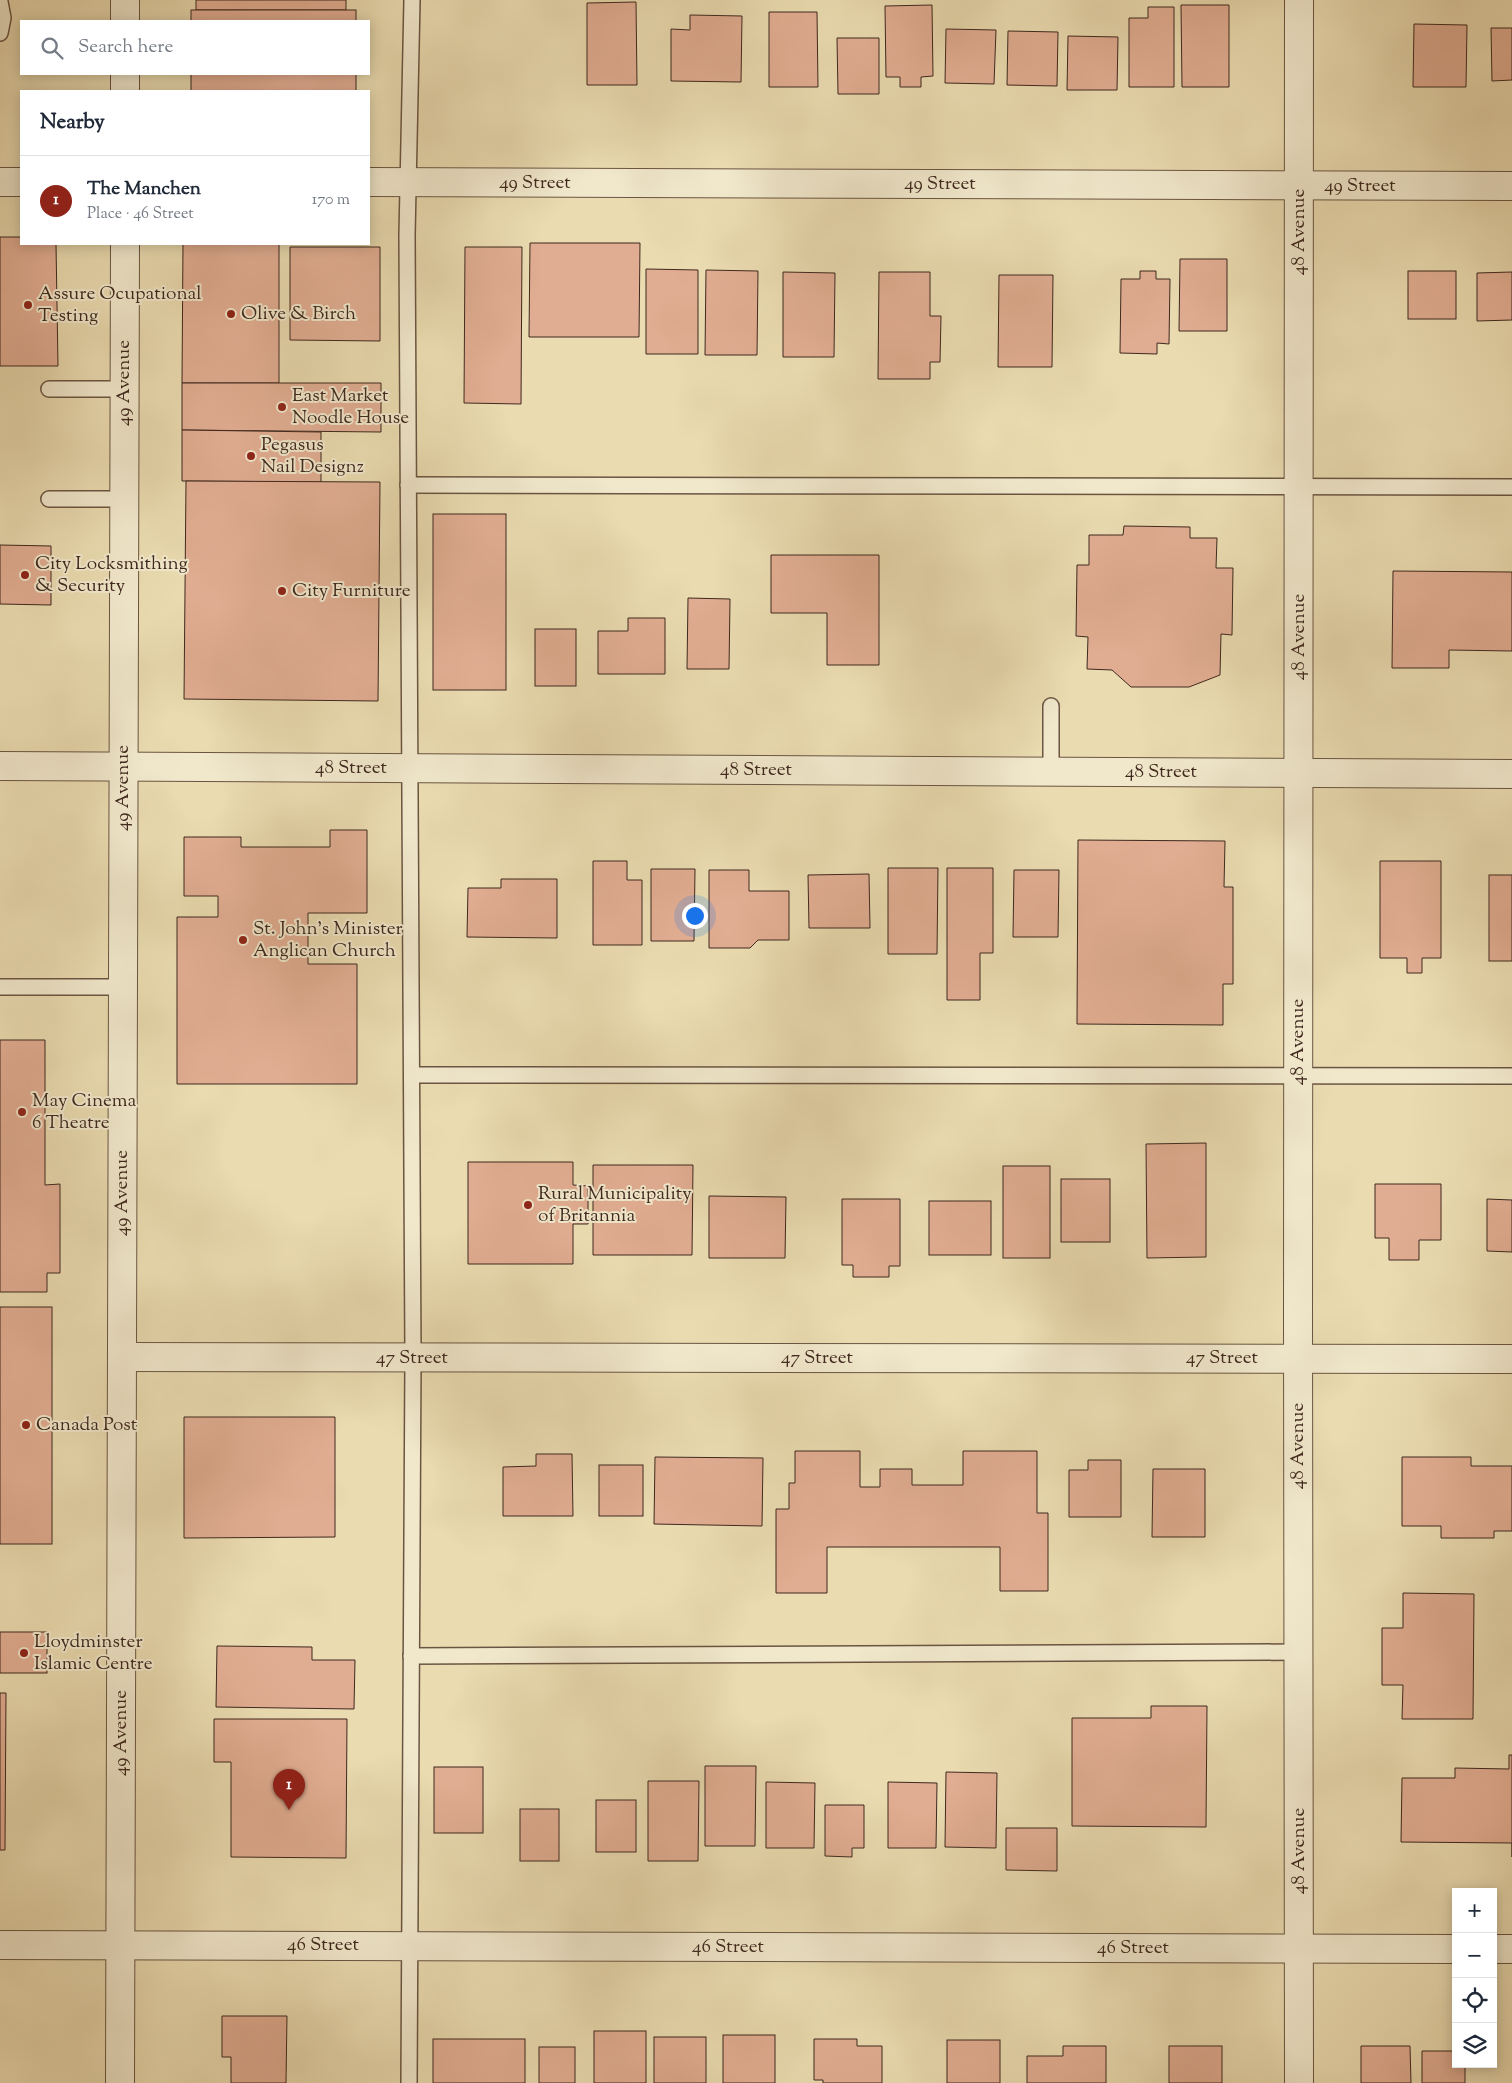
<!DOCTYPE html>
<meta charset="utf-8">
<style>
body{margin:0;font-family:"Sorts Mill Goudy",serif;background:#f6f6f7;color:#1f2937}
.controls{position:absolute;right:15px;bottom:15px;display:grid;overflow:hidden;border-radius:0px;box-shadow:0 2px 12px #0003}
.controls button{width:45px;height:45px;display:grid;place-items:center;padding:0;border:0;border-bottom:1px solid #e0e1e3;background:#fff;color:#1f2937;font:25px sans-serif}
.you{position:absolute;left:694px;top:915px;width:18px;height:18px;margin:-12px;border:4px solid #fff;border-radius:50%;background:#1a73e8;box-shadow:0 0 0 8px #1a73e833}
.badge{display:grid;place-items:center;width:32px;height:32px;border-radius:50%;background:#8f2418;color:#fff;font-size:16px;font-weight:700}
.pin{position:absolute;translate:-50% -41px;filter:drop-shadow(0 1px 2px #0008)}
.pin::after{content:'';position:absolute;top:26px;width:18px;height:15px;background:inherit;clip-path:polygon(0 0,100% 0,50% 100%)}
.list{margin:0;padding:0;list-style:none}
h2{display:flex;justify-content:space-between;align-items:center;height:65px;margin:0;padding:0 20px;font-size:21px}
h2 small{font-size:16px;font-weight:400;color:#747a83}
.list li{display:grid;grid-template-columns:32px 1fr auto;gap:15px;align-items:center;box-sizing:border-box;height:90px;padding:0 20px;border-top:1px solid #e0e1e3}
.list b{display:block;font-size:19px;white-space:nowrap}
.list p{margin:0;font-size:16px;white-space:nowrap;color:#747a83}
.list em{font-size:16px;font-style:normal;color:#747a83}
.icon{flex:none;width:28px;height:28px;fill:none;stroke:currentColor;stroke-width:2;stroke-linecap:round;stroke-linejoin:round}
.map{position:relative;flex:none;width:1512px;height:2083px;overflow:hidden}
.search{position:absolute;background:#fff;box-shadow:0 2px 12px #0003;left:20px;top:20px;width:350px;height:55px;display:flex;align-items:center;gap:12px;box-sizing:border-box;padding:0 18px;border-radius:0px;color:#747a83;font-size:19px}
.panel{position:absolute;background:#fff;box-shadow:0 2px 12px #0003;left:20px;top:90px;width:350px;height:155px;border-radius:0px}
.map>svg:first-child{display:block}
</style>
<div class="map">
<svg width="1512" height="2083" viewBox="0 0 1512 2083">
<rect width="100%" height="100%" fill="#eadbb0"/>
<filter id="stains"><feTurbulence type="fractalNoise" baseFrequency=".004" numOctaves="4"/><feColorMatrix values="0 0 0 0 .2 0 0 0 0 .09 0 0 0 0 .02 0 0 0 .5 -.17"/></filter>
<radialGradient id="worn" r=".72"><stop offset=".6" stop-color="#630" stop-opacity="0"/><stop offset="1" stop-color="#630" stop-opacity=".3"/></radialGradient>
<!-- building -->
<g fill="#e1ad92" stroke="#3f281e">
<rect x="196" y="0" width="150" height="10"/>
<polygon points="636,2 637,85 587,85 587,3"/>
<polygon points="932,5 933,76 921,77 921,87 900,87 900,77 886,77 885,6"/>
<polygon points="1181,5 1229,5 1229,87 1182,87"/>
<polygon points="1148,7 1174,7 1174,87 1129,87 1129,18 1148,18"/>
<rect x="191" y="10" width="165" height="11"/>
<polygon points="769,12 817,12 818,87 769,87"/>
<polygon points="690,15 742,16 741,82 671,81 671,29 690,30"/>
<polygon points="1414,24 1467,25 1466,87 1413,87"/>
<polygon points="1491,28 1512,28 1512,80 1492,81"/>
<polygon points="946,29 996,30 994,84 945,83"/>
<polygon points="1008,31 1058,32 1057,86 1007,85"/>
<polygon points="1068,36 1118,37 1117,90 1067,90"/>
<polygon points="837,38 879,38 879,94 838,94"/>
<rect x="191" y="74" width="165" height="17"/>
<polygon points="0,237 21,237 21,244 56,244 58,366 0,366"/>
<polygon points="530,243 640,243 639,337 529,337"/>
<polygon points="183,244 279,244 279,383 182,383"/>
<polygon points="290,247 380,247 380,341 290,340"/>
<polygon points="465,247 522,247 521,404 464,403"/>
<polygon points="1180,259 1227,259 1227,331 1179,331"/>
<polygon points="646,269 698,270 698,354 646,354"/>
<polygon points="706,270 758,271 757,355 705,355"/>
<polygon points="1140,271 1156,271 1156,279 1170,279 1169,344 1157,343 1157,354 1120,353 1121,279 1140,279"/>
<rect x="1408" y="271" width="48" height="48"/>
<polygon points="783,272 835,273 834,357 783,357"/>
<polygon points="879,272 930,272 930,316 941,316 940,362 930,362 930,379 878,379"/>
<polygon points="1512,272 1512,320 1477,321 1477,273"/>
<polygon points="999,275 1053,275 1052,367 998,367"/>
<polygon points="182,383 381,383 381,432 182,430"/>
<polygon points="182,430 321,432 321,482 182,481"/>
<polygon points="186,481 380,482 378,701 184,699"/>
<rect x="433" y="514" width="73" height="176"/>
<polygon points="1124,526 1190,527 1190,538 1217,538 1216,568 1233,568 1232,635 1221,634 1220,675 1189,687 1131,687 1112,670 1087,669 1088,637 1076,636 1077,565 1089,565 1089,535 1123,535"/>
<polygon points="0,545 51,546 51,605 0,604"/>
<polygon points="771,555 879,555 879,665 827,665 827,613 771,613"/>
<polygon points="1393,571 1512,572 1512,651 1449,650 1449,668 1392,668"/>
<polygon points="688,598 730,599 729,669 687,669"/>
<polygon points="628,618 665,618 665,674 598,674 598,631 628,631"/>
<rect x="535" y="629" width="41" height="57"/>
<polygon points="330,830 367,830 367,913 308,913 308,964 357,964 357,1084 177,1084 177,917 218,917 218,896 184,896 184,837 241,837 241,847 330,847"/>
<polygon points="1078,840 1225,841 1224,887 1233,887 1233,984 1223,984 1223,1025 1077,1024"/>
<polygon points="593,861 627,861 627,880 642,880 642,945 593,945"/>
<polygon points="1380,861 1441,861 1441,958 1422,958 1422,973 1407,973 1407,958 1380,958"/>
<polygon points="888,868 938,868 937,954 888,954"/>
<polygon points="947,868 993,868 993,953 980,953 980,1000 947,1000"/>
<polygon points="651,869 695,869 694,941 651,941"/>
<polygon points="709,870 749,870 749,891 789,891 789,940 758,940 750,948 709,948"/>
<polygon points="1014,870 1059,870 1058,937 1013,937"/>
<polygon points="869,874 870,928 809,928 808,875"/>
<rect x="1489" y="875" width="23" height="86"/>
<polygon points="501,879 557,879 557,938 467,937 468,888 501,888"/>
<polygon points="0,1040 45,1040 45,1185 60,1184 60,1273 47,1273 47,1292 0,1292"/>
<polygon points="1206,1143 1206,1257 1147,1258 1146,1144"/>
<polygon points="468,1162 573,1162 573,1185 588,1186 588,1224 573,1224 573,1264 468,1264"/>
<polygon points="593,1165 693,1165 692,1255 593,1255"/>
<rect x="1003" y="1166" width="47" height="92"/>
<rect x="1061" y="1179" width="49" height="63"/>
<polygon points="1375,1184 1441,1184 1441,1240 1419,1240 1419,1260 1389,1260 1389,1238 1375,1238"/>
<polygon points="709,1196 786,1197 785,1258 709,1258"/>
<polygon points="842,1199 900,1199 900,1266 889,1266 889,1277 853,1277 853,1265 842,1265"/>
<polygon points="1487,1199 1512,1200 1512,1252 1487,1251"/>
<rect x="929" y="1201" width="62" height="54"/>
<rect x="0" y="1307" width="52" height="237"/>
<polygon points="184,1417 335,1417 335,1537 184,1538"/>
<polygon points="795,1451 860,1451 860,1487 880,1487 880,1469 912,1469 912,1485 963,1485 963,1451 1037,1451 1037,1513 1048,1513 1048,1591 1000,1591 1000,1547 827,1547 827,1593 776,1593 776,1509 789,1509 789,1483 795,1483"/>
<polygon points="536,1454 572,1454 573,1516 503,1516 503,1467 536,1466"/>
<polygon points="655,1457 763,1458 762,1526 654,1524"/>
<polygon points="1402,1457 1471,1457 1471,1466 1512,1466 1512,1531 1494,1531 1494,1538 1441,1538 1441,1526 1402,1526"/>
<polygon points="1088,1460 1121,1460 1121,1517 1069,1517 1069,1470 1088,1470"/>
<rect x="599" y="1465" width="44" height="51"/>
<polygon points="1153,1469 1205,1469 1205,1537 1152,1537"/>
<polygon points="1403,1593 1474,1594 1473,1719 1402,1719 1403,1685 1382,1685 1382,1628 1403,1628"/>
<rect x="0" y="1632" width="47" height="41"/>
<polygon points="217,1646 312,1647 312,1660 355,1660 354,1709 216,1707"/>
<polygon points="0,1693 6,1693 5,1850 0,1850"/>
<polygon points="1151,1706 1207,1706 1206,1827 1072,1826 1072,1718 1151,1718"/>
<polygon points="214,1719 347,1719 346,1858 231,1857 231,1762 214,1762"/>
<polygon points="1509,1755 1512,1755 1512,1857 1512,1843 1401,1842 1402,1778 1455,1778 1455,1768 1509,1769"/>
<polygon points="705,1766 756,1766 755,1846 705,1846"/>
<rect x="434" y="1767" width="49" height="66"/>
<polygon points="946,1772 997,1773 996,1848 945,1847"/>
<polygon points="648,1781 699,1781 698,1861 648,1861"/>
<polygon points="766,1782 815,1783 814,1848 766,1848"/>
<polygon points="888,1782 937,1783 936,1848 888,1848"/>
<rect x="596" y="1800" width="40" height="52"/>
<polygon points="825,1805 864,1805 864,1848 852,1848 852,1857 825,1856"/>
<rect x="520" y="1809" width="39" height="52"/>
<polygon points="1006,1828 1057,1828 1057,1871 1006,1870"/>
<polygon points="222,2016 287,2016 286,2083 231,2083 231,2057 222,2057"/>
<rect x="594" y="2031" width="52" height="52"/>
<rect x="723" y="2035" width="52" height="48"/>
<rect x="654" y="2037" width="52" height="46"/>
<rect x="433" y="2039" width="92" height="44"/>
<polygon points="814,2039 857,2039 857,2046 882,2046 882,2083 823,2083 823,2080 814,2080"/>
<rect x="947" y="2040" width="53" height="43"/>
<polygon points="1063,2046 1106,2046 1106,2083 1027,2083 1027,2056 1063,2056"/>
<rect x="1169" y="2046" width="53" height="37"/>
<polygon points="1361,2046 1410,2046 1411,2083 1361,2083"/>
<rect x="539" y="2047" width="36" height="36"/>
<polygon points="1422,2051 1456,2051 1456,2064 1465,2064 1465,2083 1422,2083"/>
</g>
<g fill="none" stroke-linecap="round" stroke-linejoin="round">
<defs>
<g id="service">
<polyline points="0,2 3,18 0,33"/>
<polyline points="49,389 124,389"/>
<polyline points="408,485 1512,487"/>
<polyline points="49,499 124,499"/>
<polyline points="1051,706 1051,771"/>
<polyline points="0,987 123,987"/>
<polyline points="412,1075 1512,1076"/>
<polyline points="411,1656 1298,1652"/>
<polyline points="409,2083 413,1358 407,235 412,0"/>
</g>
<g id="minor">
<polyline points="0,182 21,182"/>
<polyline points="369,182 1512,186"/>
<polyline points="0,766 1512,774"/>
<polyline points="122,1357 1512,1359"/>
<polyline points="1299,2083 1298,1317 1299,0"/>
</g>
<g id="tertiary">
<polyline points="125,21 125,0"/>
<polyline points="125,91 125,74"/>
<polyline points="0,1945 1456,1949"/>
<polyline points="1493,1949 1512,1949"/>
<polyline points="120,2083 125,244"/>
</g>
</defs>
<!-- service casing -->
<use href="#service" stroke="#6a5542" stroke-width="18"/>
<!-- minor casing -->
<use href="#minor" stroke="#6a5542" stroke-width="30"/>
<!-- tertiary casing -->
<use href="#tertiary" stroke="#6a5542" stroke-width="30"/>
<!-- service -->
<use href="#service" stroke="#f1e8cc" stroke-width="15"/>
<!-- minor -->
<use href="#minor" stroke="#f1e8cc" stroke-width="28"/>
<!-- tertiary -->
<use href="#tertiary" stroke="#f1e8cc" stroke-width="28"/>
</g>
<!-- markers -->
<g fill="#8f2418" stroke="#f1e8cc" stroke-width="2">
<circle cx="28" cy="305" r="5"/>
<circle cx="231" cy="314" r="5"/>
<circle cx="282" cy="407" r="5"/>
<circle cx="251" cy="456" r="5"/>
<circle cx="25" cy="575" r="5"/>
<circle cx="282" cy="591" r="5"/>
<circle cx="243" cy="940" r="5"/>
<circle cx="22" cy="1112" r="5"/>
<circle cx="528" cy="1205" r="5"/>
<circle cx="26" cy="1425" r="5"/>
<circle cx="24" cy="1653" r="5"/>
</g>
<g text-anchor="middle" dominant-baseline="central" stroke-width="4" stroke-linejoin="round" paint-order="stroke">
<!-- street labels -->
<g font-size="19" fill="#3f281e" stroke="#f1e8cc">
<text x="535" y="183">49 Street</text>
<text x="940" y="184">49 Street</text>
<text x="1360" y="186">49 Street</text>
<text transform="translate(1299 232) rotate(-90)">48 Avenue</text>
<text transform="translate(124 383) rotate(-90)">49 Avenue</text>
<text transform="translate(1299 637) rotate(-90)">48 Avenue</text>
<text x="351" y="768">48 Street</text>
<text x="756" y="770">48 Street</text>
<text x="1161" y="772">48 Street</text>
<text transform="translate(123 788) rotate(-90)">49 Avenue</text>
<text transform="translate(1298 1042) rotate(-90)">48 Avenue</text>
<text transform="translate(122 1193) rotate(-90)">49 Avenue</text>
<text x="412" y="1358">47 Street</text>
<text x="817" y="1358">47 Street</text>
<text x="1222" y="1358">47 Street</text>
<text transform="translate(1298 1446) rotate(-90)">48 Avenue</text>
<text transform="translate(121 1733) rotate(-90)">49 Avenue</text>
<text transform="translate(1299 1851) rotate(-90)">48 Avenue</text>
<text x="323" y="1945">46 Street</text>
<text x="728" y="1947">46 Street</text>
<text x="1133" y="1948">46 Street</text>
</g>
<!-- poi labels -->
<g font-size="19" fill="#3f281e" stroke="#f1e8cc" text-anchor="start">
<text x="38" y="294">Assure Ocupational<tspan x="38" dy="22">Testing</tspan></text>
<text x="241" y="314">Olive &amp; Birch</text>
<text x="292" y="396">East Market<tspan x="292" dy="22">Noodle House</tspan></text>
<text x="261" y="445">Pegasus<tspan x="261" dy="22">Nail Designz</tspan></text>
<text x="35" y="564">City Locksmithing<tspan x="35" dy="22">&amp; Security</tspan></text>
<text x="292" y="591">City Furniture</text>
<text x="253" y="929">St. John's Minister<tspan x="253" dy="22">Anglican Church</tspan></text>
<text x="32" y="1101">May Cinema<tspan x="32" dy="22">6 Theatre</tspan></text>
<text x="538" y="1194">Rural Municipality<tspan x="538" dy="22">of Britannia</tspan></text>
<text x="36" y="1425">Canada Post</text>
<text x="34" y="1642">Lloydminster<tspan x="34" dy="22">Islamic Centre</tspan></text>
</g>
</g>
<rect width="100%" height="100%" filter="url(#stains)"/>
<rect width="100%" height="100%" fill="url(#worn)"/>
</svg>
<div class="controls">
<button>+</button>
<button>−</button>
<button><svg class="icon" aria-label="locate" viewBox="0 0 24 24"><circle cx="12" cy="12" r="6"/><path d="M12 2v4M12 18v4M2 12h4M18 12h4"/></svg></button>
<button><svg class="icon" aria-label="layers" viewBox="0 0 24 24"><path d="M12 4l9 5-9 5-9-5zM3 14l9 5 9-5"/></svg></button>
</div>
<div class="you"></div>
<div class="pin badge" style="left:289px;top:1810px">1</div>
<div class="search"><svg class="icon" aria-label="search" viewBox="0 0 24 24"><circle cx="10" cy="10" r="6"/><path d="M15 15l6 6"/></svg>Search here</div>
<section class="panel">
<h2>Nearby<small></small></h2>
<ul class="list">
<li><span class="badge">1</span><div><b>The Manchen</b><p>Place · 46 Street</p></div><em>170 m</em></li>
</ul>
</section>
</div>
